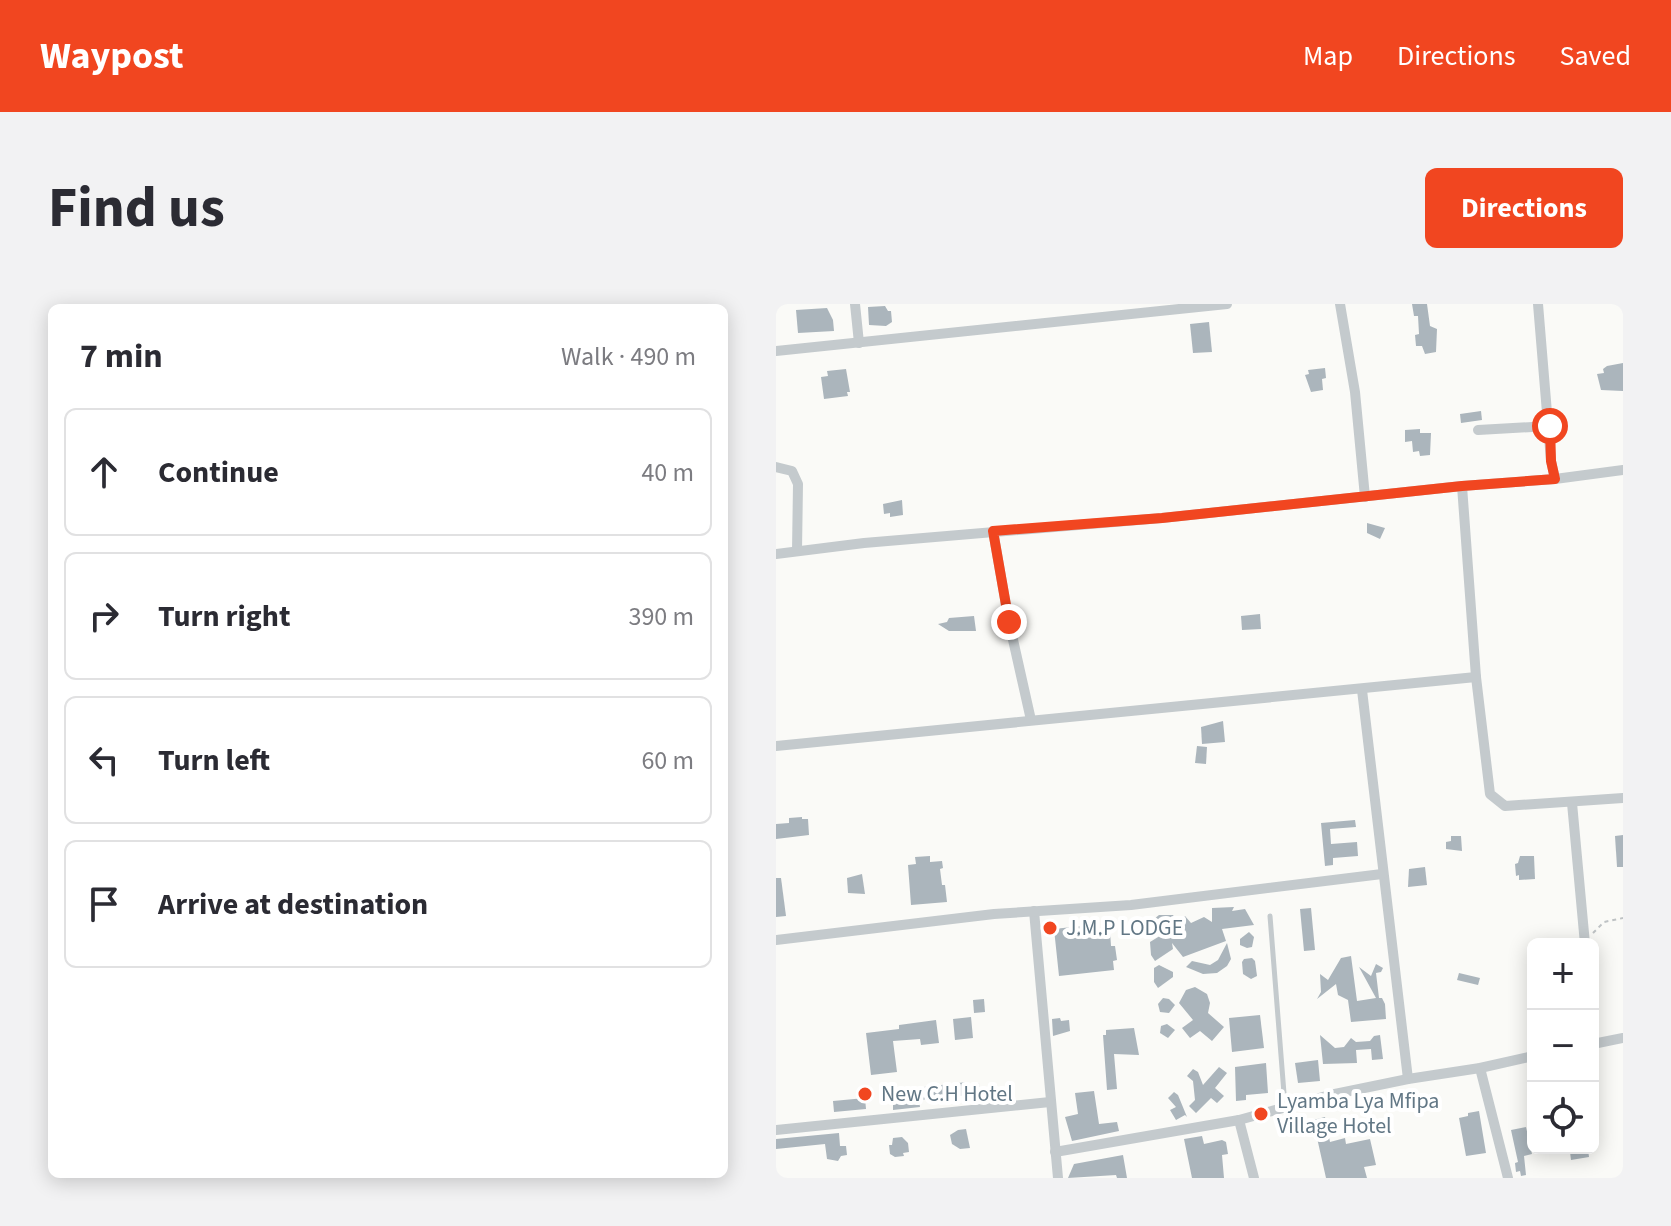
<!DOCTYPE html>
<meta charset="utf-8">
<style>
body{margin:0;font-family:"Source Sans 3",sans-serif;background:#f2f2f3;color:#2b2b33}
.controls{position:absolute;right:24px;bottom:24px;display:grid;overflow:hidden;border-radius:12px;box-shadow:0 4px 20px #0003}
.controls button{width:72px;height:72px;display:grid;place-items:center;padding:0;border:0;border-bottom:2px solid #e1e1e2;background:#fff;color:#2b2b33;font:40px sans-serif}
.stop{position:absolute;width:24px;height:24px;margin:-18px;border:6px solid #f14620;border-radius:50%;background:#fff}
.stop.end{background:#f14620;border-color:#fff;box-shadow:0 2px 8px #0008}
.list{margin:0;padding:0;list-style:none}
h2{display:flex;justify-content:space-between;align-items:center;height:104px;margin:0;padding:0 32px;font-size:34px}
h2 small{font-size:26px;font-weight:400;color:#7c7c81}
.list li{display:grid;grid-template-columns:52px 1fr auto;gap:24px;align-items:center;box-sizing:border-box;height:128px;margin:0 16px 16px;padding:0 16px;border:2px solid #e1e1e2;border-radius:12px}
.list b{display:block;font-size:30px;white-space:nowrap}
.list em{font-size:26px;font-style:normal;color:#7c7c81}
.icon{flex:none;width:44px;height:44px;fill:none;stroke:currentColor;stroke-width:2;stroke-linecap:round;stroke-linejoin:round}
.map{position:relative;flex:none;width:847px;height:874px;overflow:hidden;border-radius:12px}
header{display:flex;align-items:center;gap:48px;box-sizing:border-box;height:112px;padding:0 40px;background:#f14620;color:#fff}
header strong{font-size:38px}
nav{display:flex;gap:44px;margin-inline-start:auto;font-size:28px}
.intro{display:flex;align-items:center;justify-content:space-between;box-sizing:border-box;height:192px;padding:0 48px}
h1{margin:0;font-size:56px}
.button{padding:20px 36px;border-radius:12px;background:#f14620;color:#fff;font-size:28px;font-weight:700}
main{display:flex;gap:48px;padding:0 48px}
aside{flex:1;background:#fff;border-radius:12px;box-shadow:0 4px 20px #0003}
.map>svg:first-child{display:block}
</style>
<header>
<strong>Waypost</strong>
<nav><a>Map</a><a>Directions</a><a>Saved</a></nav>
</header>
<div class="intro"><h1>Find us</h1><a class="button">Directions</a></div>
<main>
<aside>
<h2>7 min<small>Walk · 490 m</small></h2>
<ul class="list">
<li><svg class="icon" aria-label="ahead" viewBox="0 0 24 24"><path d="M12 20V5M6 11l6-6 6 6"/></svg><div><b>Continue</b></div><em>40 m</em></li>
<li><svg class="icon" aria-label="right" viewBox="0 0 24 24"><path d="M7 20v-9h11M14 6l5 5-5 5"/></svg><div><b>Turn right</b></div><em>390 m</em></li>
<li><svg class="icon" aria-label="left" viewBox="0 0 24 24"><path d="M17 20v-9H6M10 6l-5 5 5 5"/></svg><div><b>Turn left</b></div><em>60 m</em></li>
<li><svg class="icon" aria-label="arrive" viewBox="0 0 24 24"><path d="M6 21V4h12l-3 4 3 4H6"/></svg><div><b>Arrive at destination</b></div></li>
</ul>
</aside>
<div class="map">
<svg width="847" height="874" viewBox="0 0 847 874">
<rect width="100%" height="100%" fill="#fafaf7"/>
<!-- building -->
<g fill="#abb5bc">
<polygon points="636,0 651,0 654,22 661,25 660,48 649,50 646,42 640,42 639,31 643,30 642,12 638,12"/>
<polygon points="109,2 112,7 115,7 116,18 110,22 93,21 92,3"/>
<polygon points="51,4 57,16 58,27 22,29 20,6"/>
<polygon points="433,18 436,48 417,49 414,20"/>
<polygon points="847,59 847,87 825,86 821,70 828,69 827,65 831,62"/>
<polygon points="549,64 550,74 546,75 547,86 535,88 529,71 533,70 532,66"/>
<polygon points="70,65 74,88 71,88 72,92 48,95 45,73 52,72 51,67"/>
<polygon points="705,107 706,116 685,119 684,110"/>
<polygon points="644,125 644,129 655,129 654,151 644,152 643,147 637,148 636,137 629,138 629,126"/>
<polygon points="126,196 127,211 114,213 114,209 108,210 107,200"/>
<polygon points="591,219 609,224 604,235 591,229"/>
<polygon points="484,310 485,325 466,326 465,312"/>
<polygon points="198,312 200,327 173,327 162,320 171,318 173,314"/>
<polygon points="447,417 449,438 426,440 425,423"/>
<polygon points="421,442 431,443 430,460 419,459"/>
<polygon points="26,513 26,515 32,515 33,531 0,535 0,520 13,519 13,514"/>
<polygon points="579,516 580,523 554,525 555,540 581,538 582,552 557,554 557,561 549,562 545,519"/>
<polygon points="847,531 847,563 841,563 839,532"/>
<polygon points="675,532 685,532 686,547 670,545 670,538 675,537"/>
<polygon points="154,552 154,558 166,557 167,564 164,565 166,581 169,581 171,598 135,601 132,561 140,560 139,553"/>
<polygon points="744,552 758,552 759,575 743,576 743,571 740,572 739,560 742,559"/>
<polygon points="649,563 651,581 632,583 633,565"/>
<polygon points="86,570 89,590 72,589 71,574"/>
<polygon points="0,574 5,574 10,612 0,613"/>
<polygon points="458,603 456,607 469,605 478,621 446,625 450,637 407,653 396,639 397,645 379,657 375,651 374,638 387,630 378,615 383,611 397,611 403,621 409,612 415,619 428,613 436,618 436,604"/>
<polygon points="535,604 539,646 528,647 524,605"/>
<polygon points="305,622 305,625 316,624 316,629 334,627 335,642 339,642 341,656 337,657 338,666 283,672 278,625"/>
<polygon points="473,628 478,633 476,643 471,644 464,641 464,635"/>
<polygon points="451,639 455,655 451,662 441,669 427,670 410,663 416,657 434,661 442,656"/>
<polygon points="575,652 581,697 600,694 583,663 595,672 600,660 607,664 605,668 600,669 603,694 606,694 609,700 610,715 575,718 572,696 562,691 560,680 541,695 545,688 544,670 552,676 565,654"/>
<polygon points="476,654 479,657 481,672 475,675 467,670 466,658 468,655"/>
<polygon points="383,661 397,668 397,673 382,684 378,678 378,664"/>
<polygon points="683,669 704,674 702,681 681,676"/>
<polygon points="419,683 431,690 434,699 432,709 448,723 436,737 424,727 414,734 406,724 417,716 403,699 410,686"/>
<polygon points="387,694 393,695 399,701 393,709 384,708 382,700"/>
<polygon points="208,695 209,708 198,709 197,696"/>
<polygon points="484,711 488,744 456,748 453,714"/>
<polygon points="195,713 197,734 179,736 177,715"/>
<polygon points="284,714 285,717 293,716 294,727 277,732 276,715"/>
<polygon points="160,716 163,739 145,741 144,735 117,737 121,768 95,771 90,729 123,725 123,721"/>
<polygon points="391,720 399,726 392,734 384,729 385,722"/>
<polygon points="358,724 363,751 338,750 341,785 331,786 327,731 330,731 330,726"/>
<polygon points="544,731 559,744 568,743 575,734 580,738 594,737 598,732 604,731 607,755 596,756 595,745 580,746 581,759 547,760"/>
<polygon points="542,756 544,777 522,779 519,759"/>
<polygon points="490,759 492,789 470,791 470,796 460,797 459,763"/>
<polygon points="443,763 451,769 439,784 448,792 441,799 435,794 420,809 413,802 419,796 417,777 411,772 417,765 422,768 427,781"/>
<polygon points="191,778 192,780 203,779 204,790 143,796 144,803 117,806 117,799 127,798 126,790 139,789 139,784"/>
<polygon points="318,787 323,820 341,818 343,827 296,837 289,813 302,810 299,789"/>
<polygon points="398,788 402,791 411,813 409,811 400,816 394,806 400,803 392,794"/>
<polygon points="89,794 90,805 58,808 57,797"/>
<polygon points="703,807 710,849 690,852 683,814 692,812 692,809"/>
<polygon points="549,813 554,838 569,834 570,840 594,835 600,861 588,863 591,874 550,874 537,816"/>
<polygon points="750,823 756,850 748,852 750,871 745,872 744,867 740,868 739,859 742,858 735,826"/>
<polygon points="190,825 194,844 184,845 176,840 174,831 182,826"/>
<polygon points="63,829 64,842 70,842 71,851 65,852 62,857 51,855 49,840 0,845 0,835"/>
<polygon points="426,832 428,840 446,836 450,838 452,850 446,851 448,874 416,874 408,835"/>
<polygon points="126,833 132,839 133,848 127,849 128,852 119,853 114,850 113,841 116,841 117,834"/>
<polygon points="812,845 813,853 795,856 794,848"/>
<polygon points="347,851 351,874 341,874 340,871 292,874 298,860"/>
</g>
<g fill="none" stroke-linecap="round" stroke-linejoin="round">
<!-- path -->
<polyline stroke="#bec2c4" stroke-width="2" stroke-dasharray="4 4" stroke-linecap="butt" points="817,629 828,618 847,614"/>
<!-- lane -->
<polyline stroke="#c4cacd" stroke-width="5" points="494,612 509,802"/>
<!-- street -->
<g stroke="#c4cacd" stroke-width="10">
<polyline points="79,0 83,39"/>
<polyline points="564,0 579,88 589,193"/>
<polyline points="762,0 775,157 779,175"/>
<polyline points="0,47 451,0"/>
<polyline points="702,126 774,122"/>
<polyline points="0,163 16,167 22,180 21,247"/>
<polyline points="686,182 700,373 714,490 729,502 847,494"/>
<polyline points="217,227 233,318 255,416"/>
<polyline points="0,250 88,239 386,214 686,182 779,175 847,166"/>
<polyline points="586,386 632,775"/>
<polyline points="0,442 700,373"/>
<polyline points="796,499 809,640"/>
<polyline points="258,607 282,874"/>
<polyline points="0,636 218,610 355,601 606,570"/>
<polyline points="817,727 818,740"/>
<polyline points="817,740 847,734"/>
<polyline points="704,764 732,874"/>
<polyline points="463,816 478,874"/>
<polyline points="0,826 274,798"/>
<polyline points="279,848 463,816 554,791 632,775 704,764 757,752"/>
</g>
</g>
<g fill="none" stroke-linecap="round" stroke-linejoin="round">
<!-- route -->
<polyline stroke="#f14620" stroke-width="10" points="233,318 217,227 386,214 686,182 779,175 775,157 774,122"/>
</g>
<!-- markers -->
<g fill="#f14620" stroke="#fff" stroke-width="3">
<circle cx="274" cy="624" r="8"/>
<circle cx="89" cy="790" r="8"/>
<circle cx="485" cy="810" r="8"/>
</g>
<g text-anchor="middle" dominant-baseline="central" stroke-width="8" stroke-linejoin="round" paint-order="stroke">
<!-- poi labels -->
<g font-size="22" fill="#627785" stroke="#fff" text-anchor="start">
<text x="290" y="624">J.M.P LODGE</text>
<text x="105" y="790">New C.H Hotel</text>
<text x="501" y="797">Lyamba Lya Mfipa<tspan x="501" dy="25">Village Hotel</tspan></text>
</g>
</g>
</svg>
<div class="controls">
<button>+</button>
<button>−</button>
<button><svg class="icon" aria-label="locate" viewBox="0 0 24 24"><circle cx="12" cy="12" r="6"/><path d="M12 2v4M12 18v4M2 12h4M18 12h4"/></svg></button>
</div>
<div class="stop" style="left:774px;top:122px"></div>
<div class="stop end" style="left:233px;top:318px"></div>
</div>
</main>
